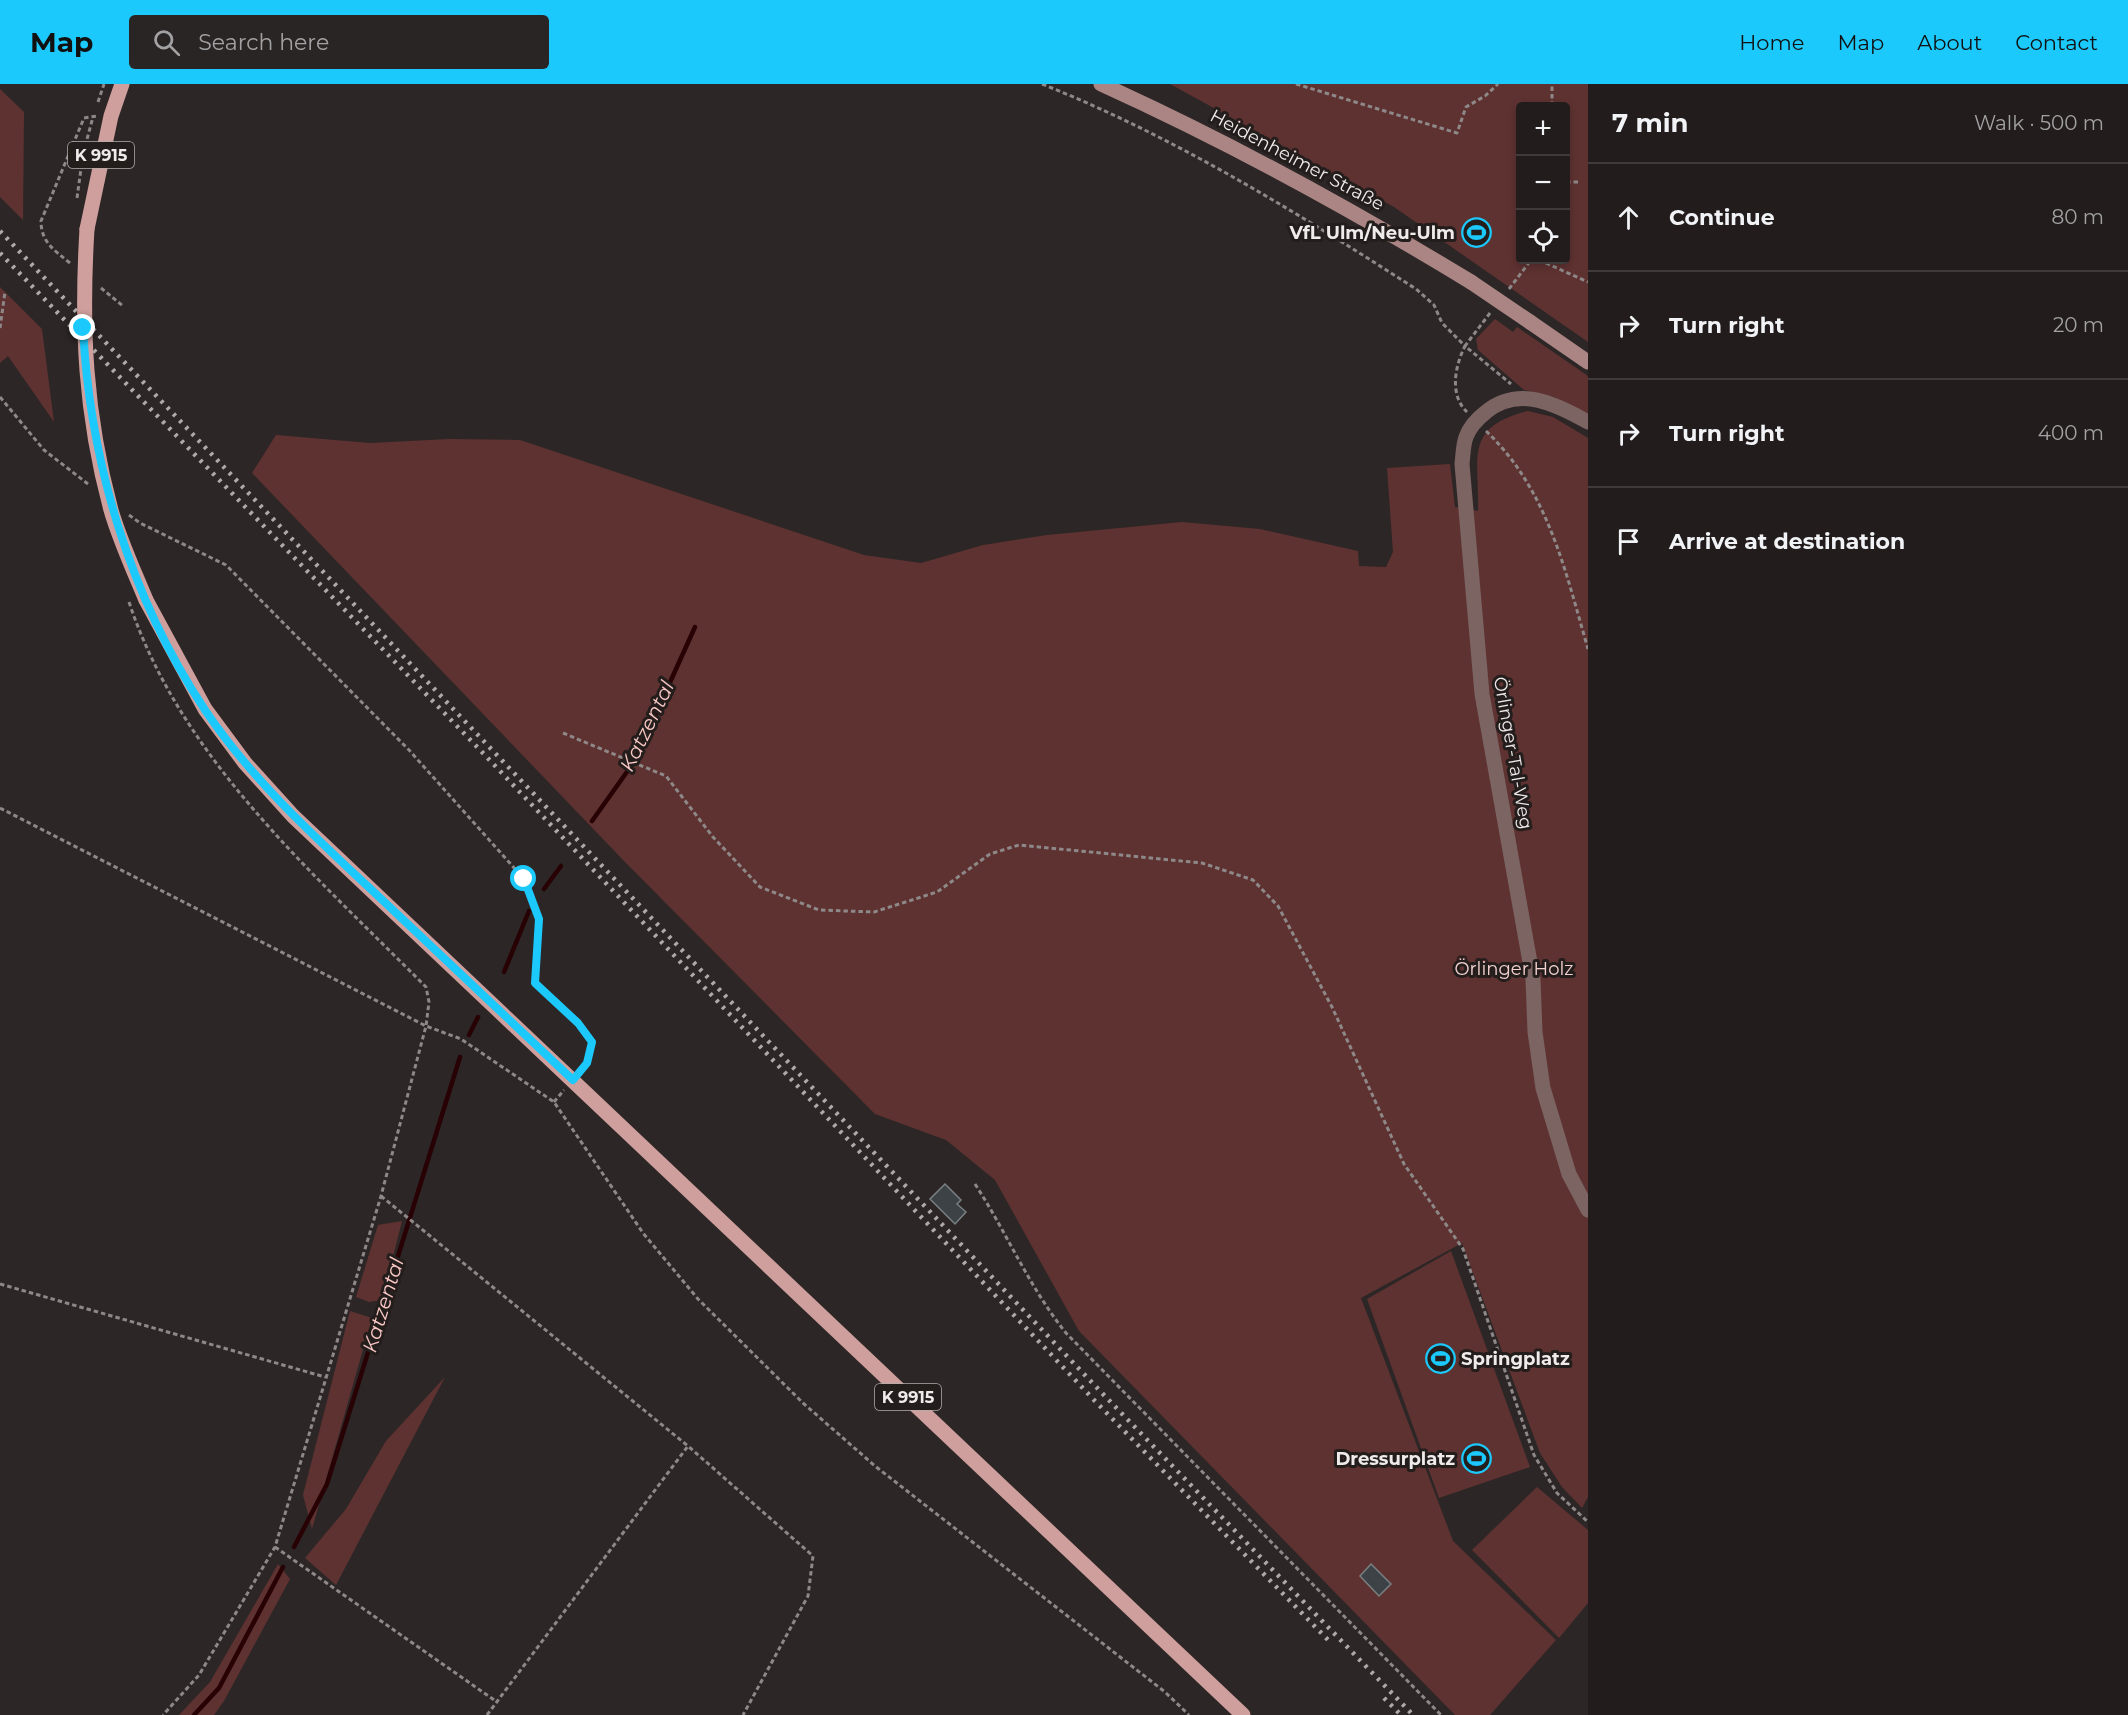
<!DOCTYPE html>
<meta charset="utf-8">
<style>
body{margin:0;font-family:Montserrat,sans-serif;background:#2a2525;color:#f1f3f6}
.controls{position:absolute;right:18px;top:18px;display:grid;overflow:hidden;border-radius:6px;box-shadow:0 3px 9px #0003}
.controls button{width:54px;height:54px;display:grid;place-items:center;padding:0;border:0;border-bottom:2px solid #3f3a3b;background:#221c1c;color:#f1f3f6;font:30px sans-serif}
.stop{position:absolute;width:18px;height:18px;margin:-14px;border:4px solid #1cc9fc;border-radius:50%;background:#fff}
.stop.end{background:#1cc9fc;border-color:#fff;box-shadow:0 2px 6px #0008}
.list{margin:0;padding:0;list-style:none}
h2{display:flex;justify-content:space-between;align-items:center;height:78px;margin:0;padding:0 24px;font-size:26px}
h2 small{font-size:20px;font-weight:400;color:#a2a1a3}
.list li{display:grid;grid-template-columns:39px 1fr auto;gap:18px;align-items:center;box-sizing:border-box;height:108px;padding:0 24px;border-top:2px solid #3f3a3b}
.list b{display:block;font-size:22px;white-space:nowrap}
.list em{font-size:20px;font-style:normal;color:#a2a1a3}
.icon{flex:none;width:33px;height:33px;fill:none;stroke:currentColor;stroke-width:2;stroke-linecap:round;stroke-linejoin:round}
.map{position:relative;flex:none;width:1588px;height:1631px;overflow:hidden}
header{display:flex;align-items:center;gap:36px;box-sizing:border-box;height:84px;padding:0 30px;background:#1cc9fc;color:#111}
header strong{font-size:28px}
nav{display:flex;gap:33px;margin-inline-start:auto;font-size:21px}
.search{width:420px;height:54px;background:#2a2525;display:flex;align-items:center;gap:15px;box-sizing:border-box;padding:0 21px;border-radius:6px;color:#a2a1a3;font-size:22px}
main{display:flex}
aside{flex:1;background:#221c1c}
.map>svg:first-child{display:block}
</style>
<header>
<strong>Map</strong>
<div class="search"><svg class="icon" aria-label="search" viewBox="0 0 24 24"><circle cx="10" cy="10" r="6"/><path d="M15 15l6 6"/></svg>Search here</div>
<nav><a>Home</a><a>Map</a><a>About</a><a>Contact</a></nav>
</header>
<main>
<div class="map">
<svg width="1588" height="1631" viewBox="0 0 1588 1631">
<rect width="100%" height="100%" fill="#2d2626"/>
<!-- green -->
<g fill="#5e3231" fill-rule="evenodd">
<path d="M1170 0H1588V258L1394 123ZM1520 22H1566V176H1520Z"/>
<polygon points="0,5 24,28 23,136 0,113"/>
<polygon points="0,203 42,245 54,338 8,272 0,279"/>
<polygon points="1495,235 1513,248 1517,243 1588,292 1588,332 1554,313 1524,306 1478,266 1476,255"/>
<path d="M1528 327 1553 333 1588 354V1413L1582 1424 1562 1403 1540 1369 1462 1159 1361 1214 1453 1457 1556 1556 1490 1631H1455L1079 1247 995 1096 946 1056 875 1030 625 778 252 389 276 351 370 359 449 355 520 356 864 471 921 479 983 461 1047 451 1182 438 1260 445 1358 467 1359 482 1386 483 1393 468 1387 384 1450 380 1455 423 1478 427C1480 376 1462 343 1528 327Z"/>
<polygon points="402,1137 382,1216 369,1218 356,1213 378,1141"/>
<polygon points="1451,1167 1530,1383 1439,1414 1367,1215"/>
<polygon points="350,1227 372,1234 312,1445 303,1411"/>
<polygon points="445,1293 336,1501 305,1474 346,1425 386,1357"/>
<polygon points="1537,1403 1588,1446 1588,1519 1559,1554 1472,1466"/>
<polygon points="278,1480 290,1495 224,1617 214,1631 179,1631 210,1598"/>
</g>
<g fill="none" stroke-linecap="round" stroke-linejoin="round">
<!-- stream -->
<g stroke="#270104" stroke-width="4.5">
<polyline points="592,737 634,678 695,543"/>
<polyline points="544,805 561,782"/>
<polyline points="504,888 529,827"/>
<polyline points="469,951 478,933"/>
<polyline points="294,1463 327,1400 460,973"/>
<polyline points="194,1631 219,1604 283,1483"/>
</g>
</g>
<!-- building -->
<g fill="#3c4245" stroke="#798083" stroke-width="1.5">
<polygon points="945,1100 961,1116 957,1120 966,1128 955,1140 930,1115"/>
<polygon points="1371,1480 1391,1500 1379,1512 1360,1492"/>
</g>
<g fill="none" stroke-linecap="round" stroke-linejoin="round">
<!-- path -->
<g stroke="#8e8888" stroke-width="3" stroke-dasharray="4.5 3" stroke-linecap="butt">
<path d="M1042 0C1175 53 1296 128 1416 205L1434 221 1442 239 1465 262C1455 282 1449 311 1467 328"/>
<polyline points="1296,0 1457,49 1466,23 1485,12 1498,0"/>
<polyline points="98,18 104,0"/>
<polyline points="1552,22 1552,0"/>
<polyline points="1566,98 1580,98"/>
<polyline points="77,114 83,70 93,33"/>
<polyline points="1539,176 1588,198"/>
<path d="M70 179C54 166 41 158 41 137L84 34 97 32"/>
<polyline points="101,204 123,222"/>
<polyline points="1509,205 1531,176"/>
<polyline points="1490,229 1465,262 1511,300"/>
<polyline points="0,244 5,208"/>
<polyline points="0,313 44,366 88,400"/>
<path d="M1486 347C1548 406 1565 486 1588 565"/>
<polyline points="129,431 140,439 226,481 409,666 524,795 539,835 535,899 578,939 593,958 587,979 582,985"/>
<path d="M129 518C181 675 313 789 426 903L429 918 426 942 381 1112 275 1463 199 1591 163 1631"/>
<polyline points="563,649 666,692 713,753 760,803 819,826 874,828 937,808 990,770 1019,761 1202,779 1253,796 1278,822 1332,923 1404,1080 1463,1165 1534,1371 1557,1409 1588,1438"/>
<polyline points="0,724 426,942 461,955 554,1018 643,1149 698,1215 803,1319 875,1382 1165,1608 1189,1631"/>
<polyline points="554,1018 564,1006"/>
<path d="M975 1100C1007 1149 1029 1203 1066 1249L1441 1631"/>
<polyline points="381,1112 688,1362"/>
<polyline points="0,1200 325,1293"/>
<polyline points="275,1463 497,1618"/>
<polyline points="487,1631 688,1362 813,1472 808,1512 743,1631"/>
</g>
<!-- minor -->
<path stroke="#7b6462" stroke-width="15" d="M1588 338C1556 320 1519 301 1486 328 1477 335 1470 342 1466 353 1463 361 1463 372 1462 380L1482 610 1533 895 1535 948 1543 1004 1569 1090 1588 1126"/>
<!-- secondary -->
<g stroke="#aa8583" stroke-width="15">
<path d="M1101 0C1229 58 1351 125 1471 198"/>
<polyline points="1530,238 1588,278"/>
</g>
<!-- primary -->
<g stroke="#ce9f9c" stroke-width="15">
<polyline points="87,145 111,32 122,0"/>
<polyline points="146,516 205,625 245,679 293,732 1243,1631"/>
</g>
<!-- rail -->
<g stroke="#afa9a9" stroke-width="4.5" stroke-dasharray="3 6" stroke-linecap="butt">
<polyline points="0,147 1101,1308 1413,1631"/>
<polyline points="0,169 482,668 1095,1317 1332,1560"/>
<polyline points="1384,1614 1401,1631"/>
</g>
<!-- secondary-bridge -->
<polyline stroke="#aa8583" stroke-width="15" points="1471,198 1530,238"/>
<!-- primary-bridge -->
<path stroke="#ce9f9c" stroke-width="15" d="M87 145C81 244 85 330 111 426 120 457 134 487 146 516"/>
</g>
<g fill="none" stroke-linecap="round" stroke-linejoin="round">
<!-- route -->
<path stroke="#1cc9fc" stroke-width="8" d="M83 244C90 379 130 513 205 626 252 696 315 753 376 810 442 872 507 934 573 996L587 979 592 958 578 939 535 899 539 835 524 795"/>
</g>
<!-- icons -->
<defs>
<symbol id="stadium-ring" viewBox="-11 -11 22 22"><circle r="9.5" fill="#231d1c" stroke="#1cc9fc" stroke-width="1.5"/><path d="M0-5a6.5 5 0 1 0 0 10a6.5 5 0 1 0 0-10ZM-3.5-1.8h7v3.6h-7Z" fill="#1cc9fc"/></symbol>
</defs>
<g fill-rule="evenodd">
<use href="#stadium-ring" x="1460" y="132" width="33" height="33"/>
<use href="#stadium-ring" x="1424" y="1258" width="33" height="33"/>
<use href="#stadium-ring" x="1460" y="1358" width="33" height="33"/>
</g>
<g text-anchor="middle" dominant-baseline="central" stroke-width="6" stroke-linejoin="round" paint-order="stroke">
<!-- shield labels -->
<g fill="#231d1c" stroke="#b2adad" stroke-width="1.5">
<rect x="68" y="58" width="66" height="26" rx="4.5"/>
<rect x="875" y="1300" width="66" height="26" rx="4.5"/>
</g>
<g font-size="16" font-weight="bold" fill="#f0ebeb">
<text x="101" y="71">K 9915</text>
<text x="908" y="1313">K 9915</text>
</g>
<!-- street labels -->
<g font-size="18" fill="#f0ebeb" stroke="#231d1c">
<text transform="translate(1297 76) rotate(28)">Heidenheimer Straße</text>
<text transform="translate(1513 669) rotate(80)">Örlinger-Tal-Weg</text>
</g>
<!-- poi labels -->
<g font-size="18" font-weight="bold" fill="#f0ebeb" stroke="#231d1c" text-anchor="end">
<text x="1455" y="149">VfL Ulm/Neu-Ulm</text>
<text x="1461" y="1275" text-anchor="start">Springplatz</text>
<text x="1455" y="1375">Dressurplatz</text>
</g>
<!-- park labels -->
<g font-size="18" fill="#f4d2d0" stroke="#231d1c">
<text x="1514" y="885">Örlinger Holz</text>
</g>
<!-- water labels -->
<g font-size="20" font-style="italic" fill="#fac8c5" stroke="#231d1c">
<text transform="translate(647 642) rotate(-64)">Katzental</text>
<text transform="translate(383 1221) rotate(-73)">Katzental</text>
</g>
</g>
</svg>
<div class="controls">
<button>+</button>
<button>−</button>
<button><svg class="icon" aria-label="locate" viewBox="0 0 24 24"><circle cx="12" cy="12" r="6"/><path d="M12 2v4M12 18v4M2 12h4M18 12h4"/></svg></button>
</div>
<div class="stop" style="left:524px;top:795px"></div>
<div class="stop end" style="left:83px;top:244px"></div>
</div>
<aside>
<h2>7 min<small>Walk · 500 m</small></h2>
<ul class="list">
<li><svg class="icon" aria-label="ahead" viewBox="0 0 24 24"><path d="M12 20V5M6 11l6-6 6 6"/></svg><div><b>Continue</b></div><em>80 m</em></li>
<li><svg class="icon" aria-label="right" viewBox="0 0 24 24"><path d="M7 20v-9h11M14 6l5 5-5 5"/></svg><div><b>Turn right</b></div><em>20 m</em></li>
<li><svg class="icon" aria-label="right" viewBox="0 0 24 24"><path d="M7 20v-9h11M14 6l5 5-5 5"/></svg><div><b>Turn right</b></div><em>400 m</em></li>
<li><svg class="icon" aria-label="arrive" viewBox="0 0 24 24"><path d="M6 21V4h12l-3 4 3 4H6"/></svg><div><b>Arrive at destination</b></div></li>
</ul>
</aside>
</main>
